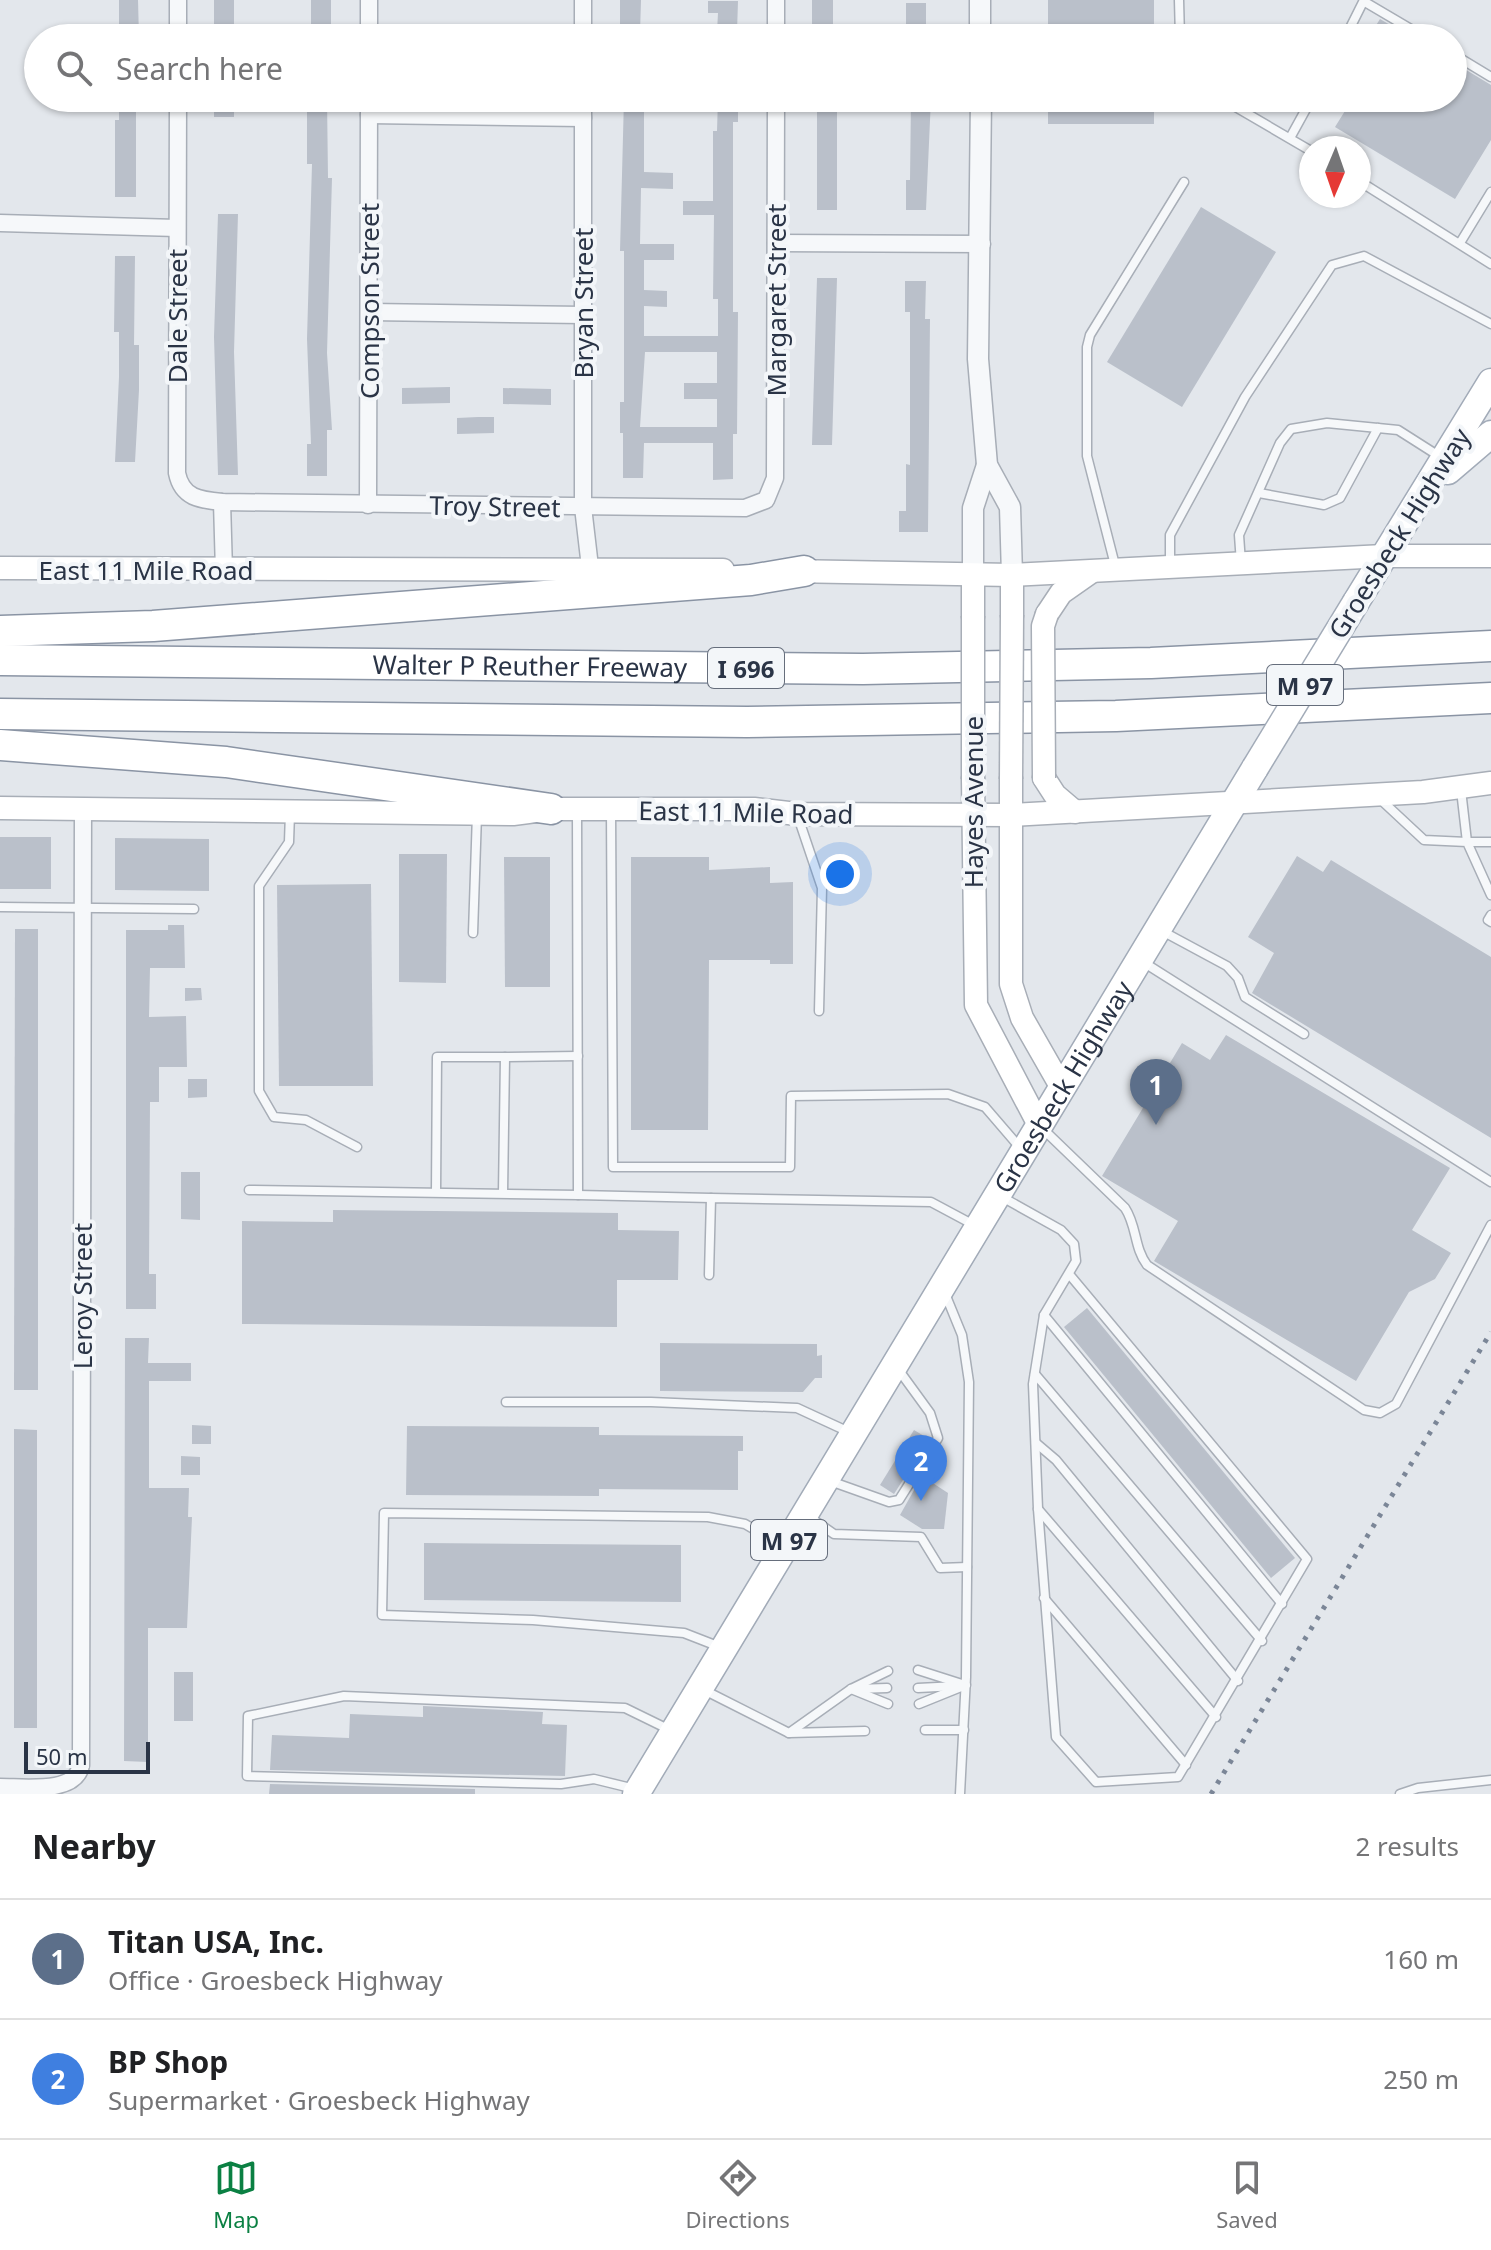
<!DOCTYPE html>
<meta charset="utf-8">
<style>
body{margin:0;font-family:"Noto Sans",sans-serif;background:#f2f2f2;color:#202124}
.compass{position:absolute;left:1299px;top:136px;width:72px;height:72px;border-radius:50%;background:#fff;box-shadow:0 2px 6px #0004;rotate:182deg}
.scale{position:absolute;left:24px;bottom:20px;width:126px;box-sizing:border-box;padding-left:8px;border:4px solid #2a3446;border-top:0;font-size:22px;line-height:28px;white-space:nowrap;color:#2a3446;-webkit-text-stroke:6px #f3f6f9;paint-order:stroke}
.you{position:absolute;left:840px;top:874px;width:28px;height:28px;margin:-20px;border:6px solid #fff;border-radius:50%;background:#1a73e8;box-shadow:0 0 0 12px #1a73e833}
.badge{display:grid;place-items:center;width:52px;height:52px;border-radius:50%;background:#0b8043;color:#fff;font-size:26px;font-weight:700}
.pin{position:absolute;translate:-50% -66px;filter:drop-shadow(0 2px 4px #0008)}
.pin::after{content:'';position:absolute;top:42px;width:28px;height:24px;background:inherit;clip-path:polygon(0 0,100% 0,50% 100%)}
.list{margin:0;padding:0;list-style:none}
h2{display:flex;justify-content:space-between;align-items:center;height:104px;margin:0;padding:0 32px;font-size:34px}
h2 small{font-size:26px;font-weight:400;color:#757577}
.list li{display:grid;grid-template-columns:52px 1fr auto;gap:24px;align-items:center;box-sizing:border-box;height:120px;padding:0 32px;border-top:2px solid #e0e0e0}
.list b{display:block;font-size:30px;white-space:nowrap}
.list p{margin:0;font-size:26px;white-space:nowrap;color:#757577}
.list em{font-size:26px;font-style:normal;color:#757577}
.icon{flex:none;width:44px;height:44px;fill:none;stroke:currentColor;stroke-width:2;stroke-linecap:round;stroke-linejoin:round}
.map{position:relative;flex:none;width:1491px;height:1794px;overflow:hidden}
.search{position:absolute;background:#fff;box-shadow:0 2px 6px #0004;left:24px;right:24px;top:24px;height:88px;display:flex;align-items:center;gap:20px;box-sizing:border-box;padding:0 28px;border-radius:44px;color:#757577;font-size:30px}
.sheet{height:344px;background:#fff}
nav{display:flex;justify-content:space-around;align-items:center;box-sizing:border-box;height:112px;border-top:2px solid #e0e0e0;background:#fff;font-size:22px;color:#757577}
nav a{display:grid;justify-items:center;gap:4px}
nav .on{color:#0b8043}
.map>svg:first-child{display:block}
</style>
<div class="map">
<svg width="1491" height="1794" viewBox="0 0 1491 1794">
<rect width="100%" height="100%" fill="#e3e7ec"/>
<!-- building -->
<g fill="#bac0ca" fill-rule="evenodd">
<polygon points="119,0 138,0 139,38 119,38"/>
<rect x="214" y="0" width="20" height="26"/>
<polygon points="311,0 331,0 331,29 311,28"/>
<polygon points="620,0 641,0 640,32 620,31"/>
<rect x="812" y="0" width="21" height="26"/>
<rect x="1048" y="0" width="106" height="38"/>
<polygon points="708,1 738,1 737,32 717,32 718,13 708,13"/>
<polygon points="906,3 926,3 926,33 906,34"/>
<polygon points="1380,19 1412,38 1368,38"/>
<polygon points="1453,62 1491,85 1491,140 1455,199 1335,127 1353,98 1453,98"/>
<polygon points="119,98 136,98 136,197 115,197 115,120 119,120"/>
<rect x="214" y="98" width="20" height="19"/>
<polygon points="307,98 327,98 328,178 332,178 327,353 332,430 327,430 327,476 307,476 307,444 311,444 307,339 312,164 307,164"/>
<path d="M624 98H644V172L673 173V189L641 188 640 244H674V260H644V290L667 291V307L644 306V336H718V299H713L714 215H683V201H713V131H717L718 98H738V122H733V312H738L737 434H733V479L713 480V443H644L643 478H623V433H620V402H624V251H620ZM645 352H717V383H684V399H717V427H640Z"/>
<rect x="817" y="98" width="20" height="112"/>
<polygon points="911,98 931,98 926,210 906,210 906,180 910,180"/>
<rect x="1048" y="98" width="106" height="26"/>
<polygon points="1201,207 1276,252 1182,407 1107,362"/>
<polygon points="218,214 238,214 234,352 238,475 218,475 214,337"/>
<polygon points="115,256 135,256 134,345 139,345 139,390 135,462 115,462 119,377 119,332 114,332"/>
<polygon points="817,278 837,278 832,445 812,445"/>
<polygon points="905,281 926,281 925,319 930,319 928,532 899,532 899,511 906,511 906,464 910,465 910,312 905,312"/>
<polygon points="450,387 450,403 402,404 402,388"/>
<polygon points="503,388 551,389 551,405 503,404"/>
<polygon points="478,417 494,417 494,433 457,434 457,418"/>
<rect x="0" y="837" width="51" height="52"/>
<polygon points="115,838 209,839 209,891 115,890"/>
<polygon points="399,854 447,854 446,983 399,982"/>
<polygon points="1297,856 1323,872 1331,860 1491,957 1491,1138 1252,993 1274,953 1248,937"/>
<polygon points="504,857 550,857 550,987 505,987"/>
<polygon points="631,857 709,857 709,870 770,867 770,883 793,882 793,964 770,964 770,960 709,960 708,1130 631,1130"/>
<polygon points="371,884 373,1086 279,1086 277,885"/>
<polygon points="168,925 184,925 185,968 150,968 149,1017 186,1016 187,1067 159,1067 159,1102 150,1102 149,1274 156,1274 156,1309 126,1309 126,930 168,930"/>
<polygon points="15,929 38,929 38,1390 14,1390"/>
<polygon points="185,988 201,988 202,1000 185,1001"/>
<polygon points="1226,1035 1450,1168 1412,1230 1451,1253 1435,1279 1409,1292 1356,1381 1154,1261 1178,1221 1102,1176 1182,1043 1210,1060"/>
<polygon points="188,1079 207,1079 207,1097 188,1098"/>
<polygon points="181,1172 200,1172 200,1220 181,1219"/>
<polygon points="333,1210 618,1213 618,1230 679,1231 678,1280 617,1280 617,1327 242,1324 242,1221 333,1222"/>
<polygon points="1087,1308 1295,1558 1271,1578 1064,1327"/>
<polygon points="125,1338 149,1338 148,1363 191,1363 191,1381 149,1381 149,1488 189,1488 188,1517 192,1517 187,1628 148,1628 148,1762 124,1761"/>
<polygon points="660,1343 817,1344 817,1356 822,1355 822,1378 815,1378 803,1392 660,1391"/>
<polygon points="192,1425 211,1426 211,1444 192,1444"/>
<polygon points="407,1426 599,1427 599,1435 743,1436 743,1451 738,1451 738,1490 599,1489 599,1496 406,1495"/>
<polygon points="14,1429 37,1430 37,1728 14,1728"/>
<polygon points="914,1430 929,1439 894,1494 880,1485"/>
<polygon points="181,1456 200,1457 200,1475 181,1475"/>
<polygon points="922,1476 948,1493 944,1529 922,1529 900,1515"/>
<polygon points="424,1543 681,1545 681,1602 424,1600"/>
<rect x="174" y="1672" width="19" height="49"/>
<polygon points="423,1706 543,1712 542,1724 567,1725 565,1776 270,1770 272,1735 349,1738 350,1714 423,1717"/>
<polygon points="270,1784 475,1789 475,1794 269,1794"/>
</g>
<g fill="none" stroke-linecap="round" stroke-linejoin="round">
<defs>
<g id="service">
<polyline points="1179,0 1180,38"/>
<polyline points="1365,2 1426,38"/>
<polyline points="1345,38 1364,0"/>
<polyline points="1453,54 1491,77"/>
<polyline points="1183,98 1183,101 1222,99 1311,151"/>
<polyline points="1290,138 1312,98"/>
<polyline points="1359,181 1491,264"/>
<polyline points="1460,243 1491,192"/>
<polyline points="1259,493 1324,505 1340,498 1378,428"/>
<polyline points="1241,563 1239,535 1280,443 1291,429 1327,423 1398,430 1442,458"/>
<polyline points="1170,566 1170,535 1245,397 1332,265 1364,256 1491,324"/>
<polyline points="1116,569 1087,456 1087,347 1090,335 1184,182"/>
<polyline points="1461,790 1467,842 1491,842"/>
<polyline points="1380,799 1424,840 1467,842 1491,895"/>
<polyline points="611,810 613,1167 790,1167 791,1096 948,1094 985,1107 1022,1150"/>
<polyline points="290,813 289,842 259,886 259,1091 274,1117 306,1120 357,1147"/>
<polyline points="797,814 822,888 819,1011"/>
<polyline points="0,907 194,909"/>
<polyline points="1491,915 1488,920 1491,922"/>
<polyline points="1162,931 1227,966 1238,978 1245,997 1304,1034"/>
<polyline points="473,933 477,814"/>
<polyline points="1143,962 1491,1182"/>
<path d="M1043 1129 1125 1208C1137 1226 1134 1248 1147 1265L1364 1410 1380 1413 1396 1404 1491 1225"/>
<polyline points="249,1190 578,1195 577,810"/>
<polyline points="436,1192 437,1057 505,1057"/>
<polyline points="503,1193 505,1057 578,1056"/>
<polyline points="578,1195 711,1198"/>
<polyline points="1002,1197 1061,1230 1074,1244 1076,1261 1044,1315 1033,1384 1038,1509 1056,1737 1096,1782 1178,1777 1307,1559 1069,1274"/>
<polyline points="709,1275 711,1198 931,1202 974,1225"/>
<polyline points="944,1291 962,1335 969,1382 966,1677 960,1794"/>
<polyline points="1044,1315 1282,1604"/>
<polyline points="1035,1374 1262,1641"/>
<polyline points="506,1402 651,1402 797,1408 849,1432"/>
<polyline points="1036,1443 1056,1460 1238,1681"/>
<polyline points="830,1481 889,1502 899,1500 938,1438 930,1413 898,1369"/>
<polyline points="1038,1509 1216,1717"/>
<polyline points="808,1516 834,1534 921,1537 940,1568 967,1567"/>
<polyline points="1044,1598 1186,1765"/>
<polyline points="720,1647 684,1633 533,1620 382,1615 384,1513 708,1517 745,1524 781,1545"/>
<polyline points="918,1670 965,1685"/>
<polyline points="918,1688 957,1686"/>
<polyline points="851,1689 888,1704"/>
<polyline points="856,1689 887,1688"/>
<polyline points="704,1690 789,1733 851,1689 888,1671"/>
<polyline points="919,1704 966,1685"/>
<polyline points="925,1730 964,1730"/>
<polyline points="789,1733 865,1731"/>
<polyline points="635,1789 594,1779 561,1784 247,1776 248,1716 344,1696 625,1708 670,1730"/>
<polyline points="1400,1794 1418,1788 1491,1780"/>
</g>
<g id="minor">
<polyline points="369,0 369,38"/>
<polyline points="776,0 776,38"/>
<polyline points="178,38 178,0"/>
<polyline points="583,38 583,0"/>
<path d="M178 98 177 473C182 498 200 500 222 502L745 508 766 500 775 478 776 98"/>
<polyline points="583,98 583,507 590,567"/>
<polyline points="369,115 583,118"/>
<polyline points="0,223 177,228"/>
<polyline points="776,243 982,244"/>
<polyline points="370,312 583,315"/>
<polyline points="222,502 224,571"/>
<polyline points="368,505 369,98"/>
<path d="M0 1787C26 1787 76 1794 81 1765L83 809"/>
</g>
<g id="tertiary">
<polyline points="980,0 980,38"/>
<polyline points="981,98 978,359 987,465 1010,507 1012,575"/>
<polyline points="973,576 973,508 987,465"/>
</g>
<g id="secondary">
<polyline points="0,568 723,570"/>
<polyline points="789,571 1012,575 1384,556 1491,556"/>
<polyline points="1047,614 1061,593 1091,572"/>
<polyline points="1012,615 1012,575"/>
<polyline points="973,616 973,576"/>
<polyline points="1044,778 1055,795 1075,812"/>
<polyline points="973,779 976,1005 1039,1125"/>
<polyline points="1011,779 1011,984 1022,1018 1062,1088"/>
<polyline points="0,808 513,814 551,809 754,809 797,814 1011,815 1423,792 1491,783"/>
</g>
<g id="primary">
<polyline points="1448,471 1491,434"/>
<polyline points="1356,602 1491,382"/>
<path id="s1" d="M636 1794 1255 768"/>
</g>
<g id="motorway">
<polyline points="0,631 153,626 751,580 804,571"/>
<path id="s2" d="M0 660 863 669 1151 663 1491 646"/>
<polyline points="0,714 747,722 1116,716 1491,698"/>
<polyline points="0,745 226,762 551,809"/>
</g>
</defs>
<!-- service casing -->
<use href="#service" stroke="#a8aeb7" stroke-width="11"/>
<!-- minor casing -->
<use href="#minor" stroke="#a8aeb7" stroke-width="19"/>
<!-- tertiary casing -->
<use href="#tertiary" stroke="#a8aeb7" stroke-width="23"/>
<!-- secondary casing -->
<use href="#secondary" stroke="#a8aeb7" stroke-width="25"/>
<!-- primary casing -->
<use href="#primary" stroke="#a2abb8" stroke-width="29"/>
<!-- motorway casing -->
<use href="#motorway" stroke="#8a94a4" stroke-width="33"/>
<!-- service -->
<use href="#service" stroke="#f6f8fa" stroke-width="8"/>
<!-- minor -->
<use href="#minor" stroke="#f6f8fa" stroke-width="16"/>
<!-- tertiary -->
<use href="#tertiary" stroke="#f6f8fa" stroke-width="20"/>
<!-- secondary -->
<use href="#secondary" stroke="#fff" stroke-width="22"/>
<!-- primary -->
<use href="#primary" stroke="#fff" stroke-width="26"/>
<!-- motorway -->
<use href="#motorway" stroke="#fff" stroke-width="30"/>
<!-- rail -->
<polyline stroke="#7b8697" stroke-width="5" stroke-dasharray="4 8" stroke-linecap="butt" points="1211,1794 1491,1332"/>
<defs>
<g id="secondary-bridge">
<polyline points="1044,778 1043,626 1047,614"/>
<polyline points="973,779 973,616"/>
<polyline points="1011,779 1012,615"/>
</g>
<polyline id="primary-bridge" points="1255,768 1356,602"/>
</defs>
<!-- secondary-bridge casing -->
<use href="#secondary-bridge" stroke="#a8aeb7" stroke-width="25" stroke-linecap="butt"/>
<!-- primary-bridge casing -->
<use href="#primary-bridge" stroke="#a2abb8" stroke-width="29" stroke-linecap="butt"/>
<!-- secondary-bridge -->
<use href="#secondary-bridge" stroke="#fff" stroke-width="22"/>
<!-- primary-bridge -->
<use href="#primary-bridge" stroke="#fff" stroke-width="26"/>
</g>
<g text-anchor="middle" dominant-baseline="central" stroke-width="8" stroke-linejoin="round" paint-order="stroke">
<!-- shield labels -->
<g fill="#f3f6f9" stroke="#666e7c" stroke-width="2">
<rect x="708" y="648" width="76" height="40" rx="6"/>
<rect x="1267" y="665" width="76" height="40" rx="6"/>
<rect x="751" y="1520" width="76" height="40" rx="6"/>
</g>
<g font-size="24" font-weight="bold" fill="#2a3446">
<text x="746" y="668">I 696</text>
<text x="1305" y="685">M 97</text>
<text x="789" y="1540">M 97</text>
</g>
<!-- street labels -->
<g font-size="26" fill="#2a3446" stroke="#f3f6f9">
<text transform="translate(776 300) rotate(-90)">Margaret Street</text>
<text transform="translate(369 301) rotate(-90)">Compson Street</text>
<text transform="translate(583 303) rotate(-90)">Bryan Street</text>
<text transform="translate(177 316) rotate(-90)">Dale Street</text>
<text transform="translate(495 506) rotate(1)">Troy Street</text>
<text transform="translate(1399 533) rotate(-58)">Groesbeck Highway</text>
<text x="146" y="570">East 11 Mile Road</text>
<text stroke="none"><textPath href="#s2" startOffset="530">Walter P Reuther Freeway</textPath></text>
<text transform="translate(973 802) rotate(-90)">Hayes Avenue</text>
<text transform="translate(746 812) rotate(1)">East 11 Mile Road</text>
<text stroke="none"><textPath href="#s1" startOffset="826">Groesbeck Highway</textPath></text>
<text transform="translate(82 1296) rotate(-90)">Leroy Street</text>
</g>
</g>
</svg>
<svg class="compass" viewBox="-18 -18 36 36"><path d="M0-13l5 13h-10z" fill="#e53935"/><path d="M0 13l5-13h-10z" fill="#757577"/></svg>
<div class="scale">50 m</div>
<div class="you"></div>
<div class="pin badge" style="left:1156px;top:1125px;background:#5c6f8a">1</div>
<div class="pin badge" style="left:921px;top:1501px;background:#3f7fe0">2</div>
<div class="search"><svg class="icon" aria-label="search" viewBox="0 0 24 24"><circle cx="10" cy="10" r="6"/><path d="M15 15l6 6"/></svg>Search here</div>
</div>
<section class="sheet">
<h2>Nearby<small>2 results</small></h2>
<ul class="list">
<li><span class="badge" style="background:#5c6f8a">1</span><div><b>Titan USA, Inc.</b><p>Office · Groesbeck Highway</p></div><em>160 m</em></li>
<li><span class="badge" style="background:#3f7fe0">2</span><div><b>BP Shop</b><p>Supermarket · Groesbeck Highway</p></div><em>250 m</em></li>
</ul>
</section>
<nav>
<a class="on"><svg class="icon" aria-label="map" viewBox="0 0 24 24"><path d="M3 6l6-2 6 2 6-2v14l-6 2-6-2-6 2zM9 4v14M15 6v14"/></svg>Map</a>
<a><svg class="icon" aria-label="directions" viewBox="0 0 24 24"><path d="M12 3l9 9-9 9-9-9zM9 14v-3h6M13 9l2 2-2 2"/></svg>Directions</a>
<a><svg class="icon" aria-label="saved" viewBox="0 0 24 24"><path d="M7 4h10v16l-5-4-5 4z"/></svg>Saved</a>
</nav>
